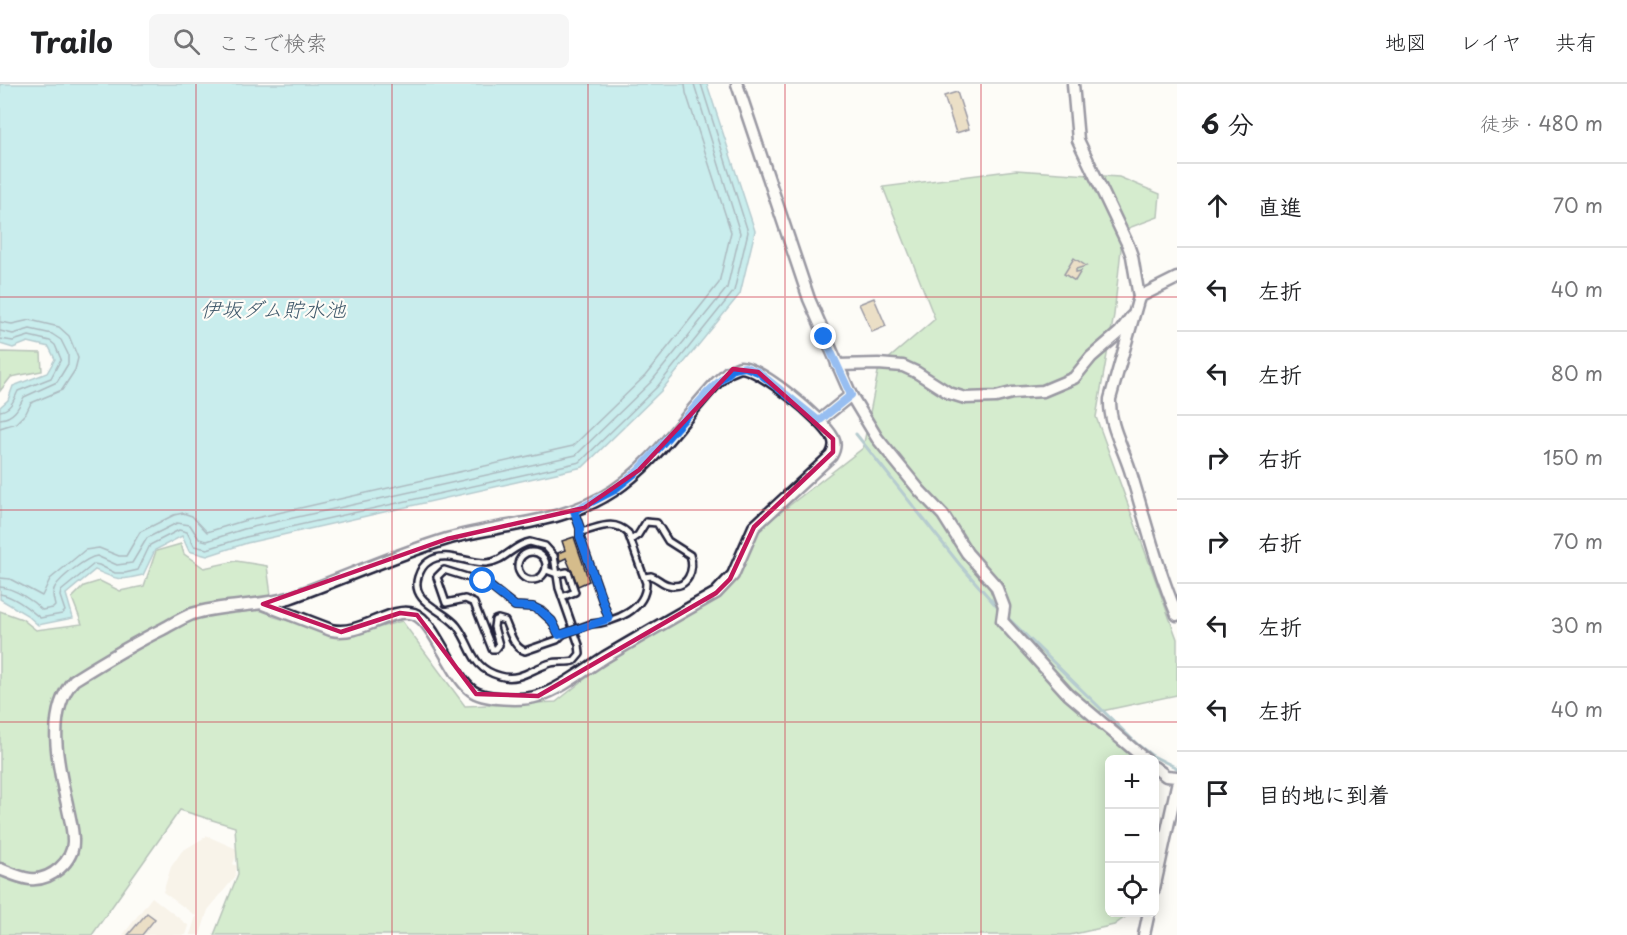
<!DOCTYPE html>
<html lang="ja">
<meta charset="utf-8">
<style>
body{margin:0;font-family:"Playpen Sans","Klee One",sans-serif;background:#f6f6f6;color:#202124}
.controls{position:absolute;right:18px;bottom:18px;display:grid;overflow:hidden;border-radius:9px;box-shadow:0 3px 15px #0003}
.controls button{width:54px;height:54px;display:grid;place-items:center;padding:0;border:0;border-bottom:2px solid #e0e0e0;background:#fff;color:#202124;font:30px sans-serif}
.stop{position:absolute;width:18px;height:18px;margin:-14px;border:4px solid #1a73e8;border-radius:50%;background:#fff}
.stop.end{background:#1a73e8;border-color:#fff;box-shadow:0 2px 6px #0008}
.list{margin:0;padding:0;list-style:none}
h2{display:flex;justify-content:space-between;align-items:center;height:78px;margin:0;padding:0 24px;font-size:26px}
h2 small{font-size:20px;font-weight:400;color:#757577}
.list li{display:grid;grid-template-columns:39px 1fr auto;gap:18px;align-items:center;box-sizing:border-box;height:84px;padding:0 24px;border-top:2px solid #e0e0e0}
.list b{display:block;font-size:22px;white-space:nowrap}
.list em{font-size:20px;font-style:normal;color:#757577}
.icon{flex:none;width:33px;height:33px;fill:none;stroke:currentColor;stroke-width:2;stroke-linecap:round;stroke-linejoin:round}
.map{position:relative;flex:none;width:1177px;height:851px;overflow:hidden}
header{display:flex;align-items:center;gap:36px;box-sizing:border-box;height:84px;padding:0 30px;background:#fff;border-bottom:2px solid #e0e0e0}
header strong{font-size:28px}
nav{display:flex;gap:33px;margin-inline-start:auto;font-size:21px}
.search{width:420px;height:54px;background:#f6f6f6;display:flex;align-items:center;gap:15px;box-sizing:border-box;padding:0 21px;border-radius:9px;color:#757577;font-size:22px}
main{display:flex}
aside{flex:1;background:#fff}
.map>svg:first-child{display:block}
</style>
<header>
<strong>Trailo</strong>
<div class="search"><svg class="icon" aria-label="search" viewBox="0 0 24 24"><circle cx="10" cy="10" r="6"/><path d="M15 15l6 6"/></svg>ここで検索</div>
<nav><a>地図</a><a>レイヤ</a><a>共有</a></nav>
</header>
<main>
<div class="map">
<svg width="1177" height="851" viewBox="0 0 1177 851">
<rect width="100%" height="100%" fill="#fdfcf7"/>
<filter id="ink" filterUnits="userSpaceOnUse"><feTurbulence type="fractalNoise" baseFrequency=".0167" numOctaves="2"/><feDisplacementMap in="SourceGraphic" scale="12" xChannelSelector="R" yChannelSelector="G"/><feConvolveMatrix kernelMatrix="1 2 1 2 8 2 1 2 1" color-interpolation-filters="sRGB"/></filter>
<g filter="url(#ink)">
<!-- built -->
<g fill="#f1e9d7">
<polygon points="207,752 239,766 233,780 237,782 235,793 208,826 200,851 190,851 196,832 163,808 171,783 182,767"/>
<polygon points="152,813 189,842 186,851 123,851"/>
</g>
<!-- green -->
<g fill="#a4d99c" stroke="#637e6c" stroke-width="1.5">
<polygon points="1016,86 1119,93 1160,110 1158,133 1123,146 1114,231 1096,333 1177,555 1177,611 1088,630 1138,675 1110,676 1110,828 1131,829 1114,841 1070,851 214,851 238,790 235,743 180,726 92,851 0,851 0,527 22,535 36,546 82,540 72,514 84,502 100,497 120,507 144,502 156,467 181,460 184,470 204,484 236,477 267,482 274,533 340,551 352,551 402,537 465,622 556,618 600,583 710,519 735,498 759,445 863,364 879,283 935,235 883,103"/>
<polygon points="0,268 41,269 42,287 11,293 0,307"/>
</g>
<!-- water -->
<path fill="#89dbdf" stroke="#60919d" stroke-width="1.5" d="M0 0H707L755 147 740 210 661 307 583 383 247 459 207 472 189 467 182 452 155 466 143 491C119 497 117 496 95 486L66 510 73 534 38 541 27 531 0 515V323L8 316 13 302 47 289 55 275 49 263 28 258 13 264 0 260Z"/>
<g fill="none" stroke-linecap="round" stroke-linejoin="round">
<!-- shore -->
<g stroke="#4b6c7d" stroke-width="1.5">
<polyline points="0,238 12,240 30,236 59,243 69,252 78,274 75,286 62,306 31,319 26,329 16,339 0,344"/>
<path d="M0 247 13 250 30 245 52 250 61 256 68 270V280L57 298 24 313C19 323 14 334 0 335"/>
<path d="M0 255 13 257 29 252 50 257 55 261 61 275 51 294 18 307C14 315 11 326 0 327"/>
<polyline points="0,494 10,495 42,512 50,495 85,466 99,464 119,472 126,472 140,448 174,431 183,429 192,432 207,448 243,437 573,362 645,292 719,199 731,148 686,9 685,0"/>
<path d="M0 503C14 504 32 516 42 526L53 524 55 522C54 516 51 509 55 503 60 494 87 473 97 472L117 481 132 479 147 454 177 439 190 441 199 455 207 457 244 445 576 371 651 298 727 204 740 149 694 0"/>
<path d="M0 510C14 512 29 525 40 534L62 530 65 527 60 512 61 507 94 480 99 481 115 489H125L138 486 150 461 179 446 187 448 194 462 207 465 246 453 580 378 657 303 734 207 748 148 701 0"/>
</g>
<!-- stream -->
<g stroke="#60919d" stroke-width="3">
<polyline points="856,350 960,481 999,525"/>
<polyline points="1006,532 1138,661 1151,671 1177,684"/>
</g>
</g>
<!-- building -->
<g fill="#d5bc8b" stroke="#22223b" stroke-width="1.5">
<polygon points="957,8 969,45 956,49 944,12"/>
<polygon points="1074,174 1086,182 1076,185 1076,188 1081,187 1075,197 1064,190"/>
<polygon points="874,214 886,242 872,248 859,220"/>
<polygon points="574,453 589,497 578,502 566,474 560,477 558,469 565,466 562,457"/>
<polygon points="147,829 155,835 142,851 128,851"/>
</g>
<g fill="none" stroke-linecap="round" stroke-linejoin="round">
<defs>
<g id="lane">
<polyline points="574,427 580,444 580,453 609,535"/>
<path d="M580 448C598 445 612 434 628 449L646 499C646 526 615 538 591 540"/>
<path d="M631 456 638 451 646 438 657 439 668 457 690 471C695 485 688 506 669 501 662 500 658 494 651 492L645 493"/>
<path d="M530 458 545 462 554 472 559 504 579 561 580 570 574 577C567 579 559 577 551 579 533 584 520 598 500 592 470 584 473 563 457 542 445 526 410 519 418 493 420 487 423 481 428 478 444 465 468 480 486 479 504 478 513 461 530 458Z"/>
<circle cx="532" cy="482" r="14"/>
<polyline points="546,486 557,490 567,488 569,490 575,508 562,513"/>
<path d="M559 551 552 537 541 527 533 523 515 522 486 499 444 486 437 493 446 519 465 515 474 519 492 565H496L499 561 494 543 495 536 498 535 505 537C510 548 513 563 525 567L557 556 563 550"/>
</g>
<g id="street">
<polyline points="737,0 809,215 851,311 819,337"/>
<path d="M1073 0 1078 56 1128 161 1132 172 1139 213 1110 315C1109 341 1122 361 1130 386 1145 435 1157 484 1177 531"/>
<polyline points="1139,213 1177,194"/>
<polyline points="837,281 878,280 903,282 916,288 949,309 965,314 996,313 1012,309 1043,307 1074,294 1091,273 1120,248 1131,233"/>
<polyline points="851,311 877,354 920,407 943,431 967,469 996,502 1004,523 1002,537 1068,610 1146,676"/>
<polyline points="1154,683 1166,692 1177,693"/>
<path d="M0 785C10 789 20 794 30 795 51 797 74 777 73 756 73 744 69 731 67 720 58 682 45 628 74 596 103 578 132 560 163 545 172 540 182 534 192 530 223 520 257 523 289 514 342 495 394 471 447 455 504 439 563 440 613 407 655 379 683 334 717 298L728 288 740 283C760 283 823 335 833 354 836 360 834 367 831 372L754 443 733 491 716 509C679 530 642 551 605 573 586 585 559 606 538 612 523 617 483 616 471 606 451 591 434 537 414 530 391 522 361 553 331 546L263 520"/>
<polyline points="1154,805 1177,701"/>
<polyline points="1144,851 1149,828"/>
</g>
</defs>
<!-- lane casing -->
<use href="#lane" stroke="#22223b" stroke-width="10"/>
<!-- street casing -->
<use href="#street" stroke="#22223b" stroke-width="15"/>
<!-- lane -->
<use href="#lane" stroke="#fdfcf7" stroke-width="5"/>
<!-- street -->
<use href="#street" stroke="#fdfcf7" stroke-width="10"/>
<defs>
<polyline id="lane-bridge" points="563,550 591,540"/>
</defs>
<!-- lane-bridge casing -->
<use href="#lane-bridge" stroke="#22223b" stroke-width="10" stroke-linecap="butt"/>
<!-- lane-bridge -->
<use href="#lane-bridge" stroke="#fdfcf7" stroke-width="5"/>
</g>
</g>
<g fill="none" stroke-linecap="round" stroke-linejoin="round" filter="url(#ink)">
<!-- route -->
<polyline stroke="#1a73e8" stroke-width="8" points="483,497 515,522 533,523 541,527 552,537 559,551 609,535 580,453 580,444 574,427 613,407 639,386 709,307 733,285 745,283 758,288 819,337 851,311 824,253"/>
</g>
<!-- marked area -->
<path d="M0 0H1177V851H0ZM733 285 758 288 833 355V368L754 443 730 495 716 509 538 612 476 610 417 531 400 529 341 548 263 520 447 455 584 424 639 386Z" fill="#fdfcf7" fill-opacity=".55" fill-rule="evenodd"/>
<path fill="none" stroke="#c2185b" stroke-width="4.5" stroke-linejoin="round" d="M733 285 758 288 833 355V368L754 443 730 495 716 509 538 612 476 610 417 531 400 529 341 548 263 520 447 455 584 424 639 386Z"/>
<!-- grid -->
<path fill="none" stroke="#d1495b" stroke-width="1.5" stroke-opacity="0.55" d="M196 0V851M392 0V851M588 0V851M785 0V851M981 0V851M0 213H1177M0 426H1177M0 638H1177"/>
<g text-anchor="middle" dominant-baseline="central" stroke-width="4.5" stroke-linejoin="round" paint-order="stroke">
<!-- water labels -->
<g font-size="21" font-style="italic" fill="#415a6c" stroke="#fdfcf7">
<text x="273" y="224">伊坂ダム貯水池</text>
</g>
</g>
</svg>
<div class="controls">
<button>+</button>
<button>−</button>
<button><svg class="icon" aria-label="locate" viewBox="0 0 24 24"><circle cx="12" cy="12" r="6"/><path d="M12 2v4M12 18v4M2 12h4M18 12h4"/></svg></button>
</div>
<div class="stop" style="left:483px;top:497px"></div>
<div class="stop end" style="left:824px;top:253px"></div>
</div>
<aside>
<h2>6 分<small>徒歩 · 480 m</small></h2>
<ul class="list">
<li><svg class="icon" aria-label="ahead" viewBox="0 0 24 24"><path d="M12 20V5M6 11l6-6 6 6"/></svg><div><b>直進</b></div><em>70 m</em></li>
<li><svg class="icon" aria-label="left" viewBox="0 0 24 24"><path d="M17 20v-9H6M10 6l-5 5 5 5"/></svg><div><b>左折</b></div><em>40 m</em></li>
<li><svg class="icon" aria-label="left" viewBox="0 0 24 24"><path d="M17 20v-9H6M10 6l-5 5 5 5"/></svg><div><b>左折</b></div><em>80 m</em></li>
<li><svg class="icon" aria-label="right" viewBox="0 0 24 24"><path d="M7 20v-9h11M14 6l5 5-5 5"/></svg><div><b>右折</b></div><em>150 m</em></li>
<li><svg class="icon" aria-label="right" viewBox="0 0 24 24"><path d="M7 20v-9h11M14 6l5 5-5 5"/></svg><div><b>右折</b></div><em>70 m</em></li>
<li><svg class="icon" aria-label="left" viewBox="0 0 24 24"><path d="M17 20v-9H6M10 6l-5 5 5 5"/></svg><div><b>左折</b></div><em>30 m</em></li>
<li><svg class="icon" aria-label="left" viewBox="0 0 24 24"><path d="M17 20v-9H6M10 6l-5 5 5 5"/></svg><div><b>左折</b></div><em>40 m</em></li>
<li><svg class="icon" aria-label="arrive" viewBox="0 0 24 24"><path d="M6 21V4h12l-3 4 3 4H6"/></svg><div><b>目的地に到着</b></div></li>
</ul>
</aside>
</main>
